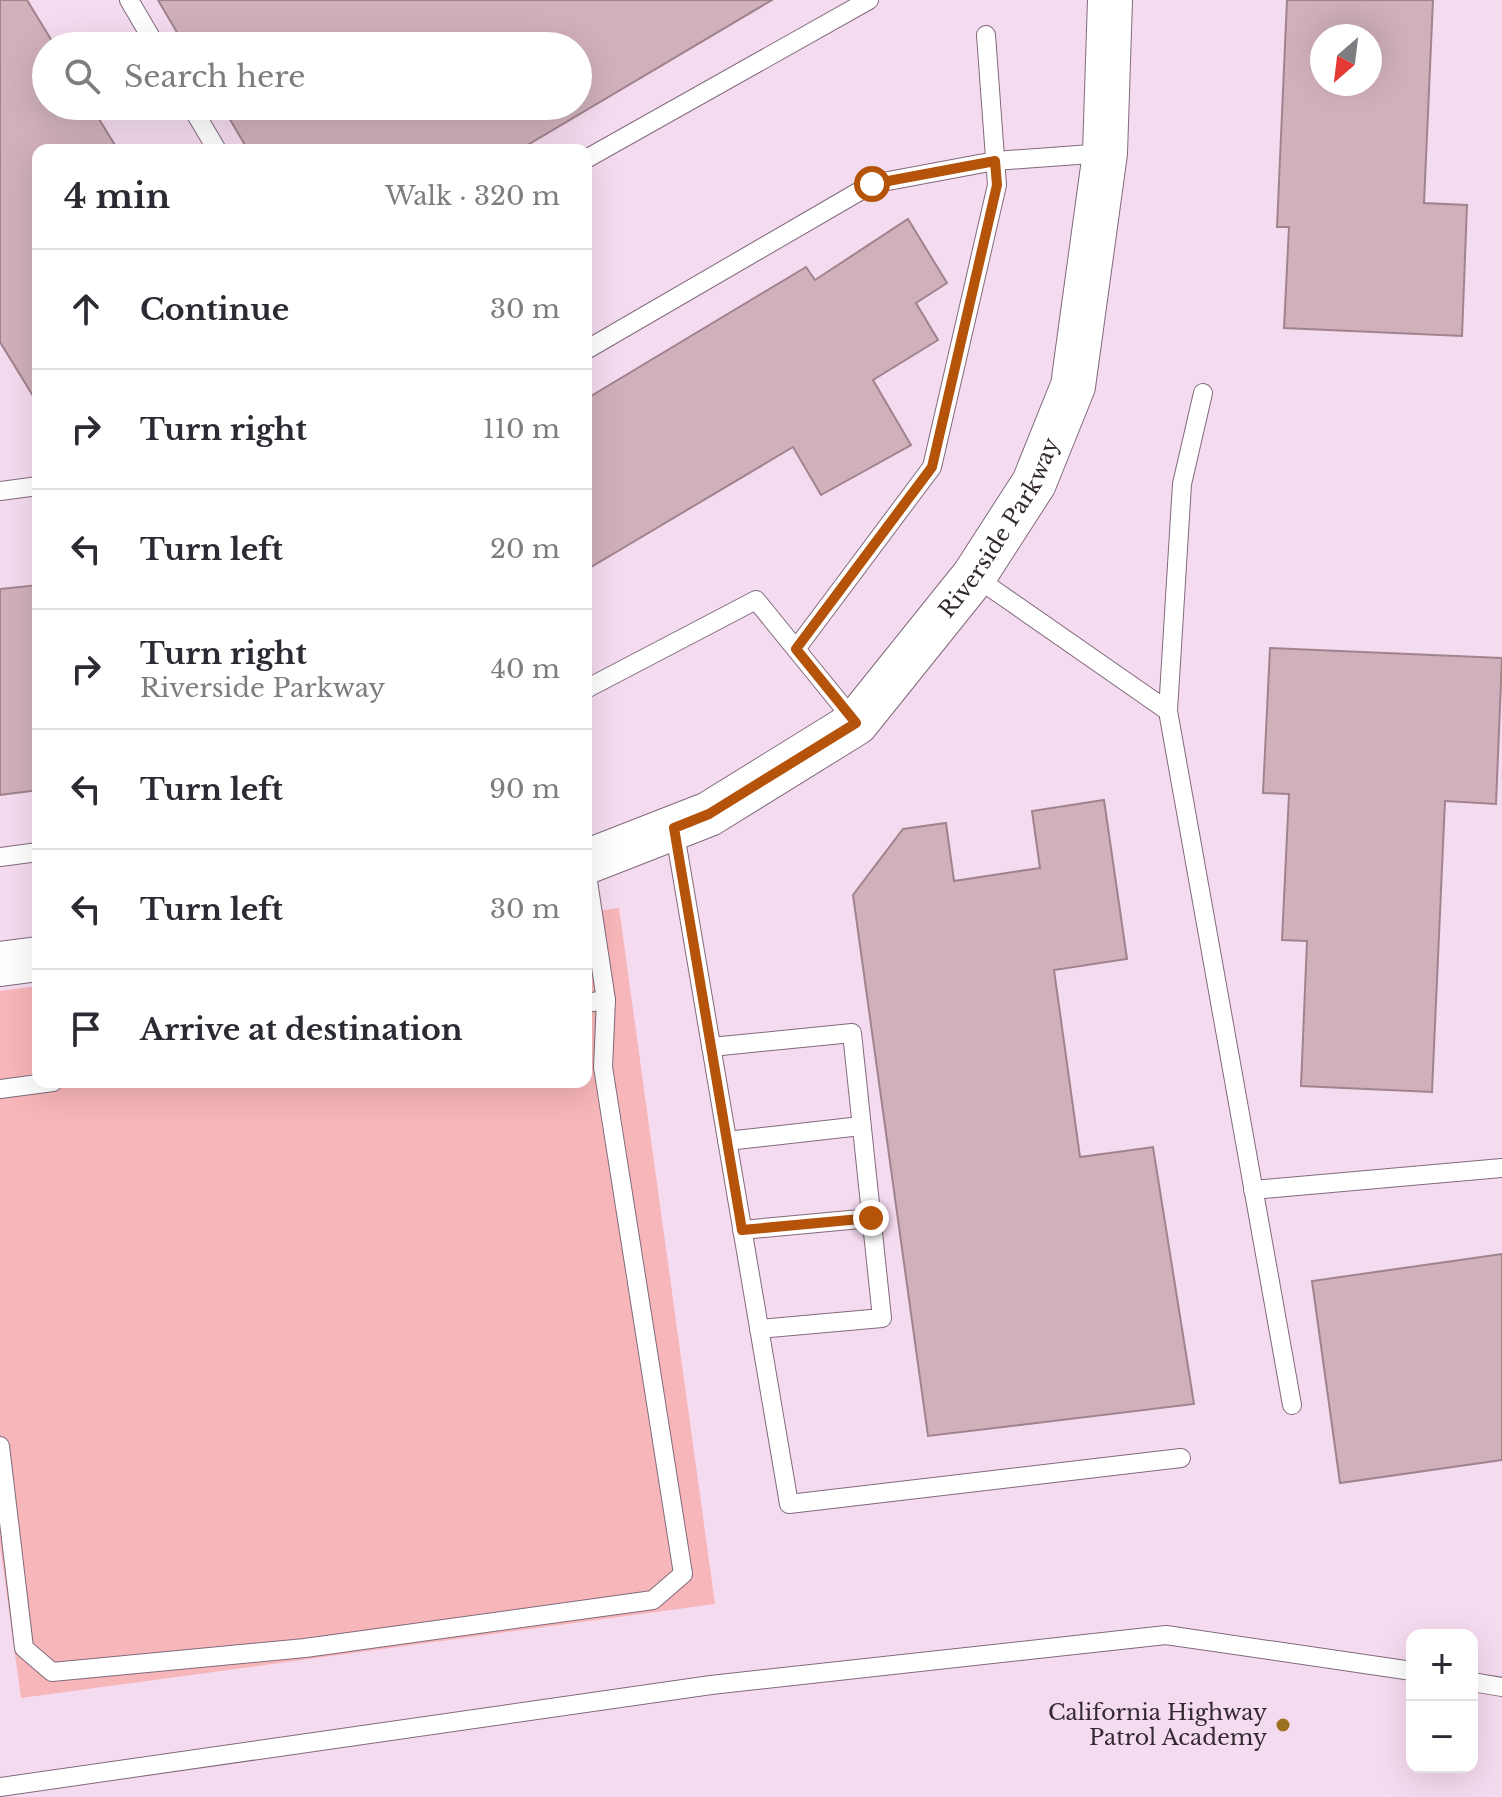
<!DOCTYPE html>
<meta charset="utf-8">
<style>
body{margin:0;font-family:"Libre Baskerville",serif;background:#f2f2f3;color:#2b2b33}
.controls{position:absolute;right:24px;bottom:24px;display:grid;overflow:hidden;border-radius:16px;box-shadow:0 8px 32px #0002}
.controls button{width:72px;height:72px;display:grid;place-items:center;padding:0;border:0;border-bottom:2px solid #e1e1e2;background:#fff;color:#2b2b33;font:40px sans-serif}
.compass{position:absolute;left:1310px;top:24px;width:72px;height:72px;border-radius:50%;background:#fff;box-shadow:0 8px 32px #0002;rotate:208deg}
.stop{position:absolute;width:24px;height:24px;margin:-18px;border:6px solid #b45309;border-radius:50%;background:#fff}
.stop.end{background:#b45309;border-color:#fff;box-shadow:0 2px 8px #0008}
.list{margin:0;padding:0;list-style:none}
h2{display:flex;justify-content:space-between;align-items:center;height:104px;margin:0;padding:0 32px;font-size:34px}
h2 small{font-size:26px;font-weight:400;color:#7c7c81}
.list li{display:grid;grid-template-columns:52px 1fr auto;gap:24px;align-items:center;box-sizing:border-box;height:120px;padding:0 32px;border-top:2px solid #e1e1e2}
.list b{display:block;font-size:30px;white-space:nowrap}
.list p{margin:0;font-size:26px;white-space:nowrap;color:#7c7c81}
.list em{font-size:26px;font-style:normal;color:#7c7c81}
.icon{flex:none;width:44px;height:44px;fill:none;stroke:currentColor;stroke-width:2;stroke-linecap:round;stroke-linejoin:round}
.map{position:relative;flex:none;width:1502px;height:1797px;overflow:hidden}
.search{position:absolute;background:#fff;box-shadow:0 8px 32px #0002;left:32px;top:32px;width:560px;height:88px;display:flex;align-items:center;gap:20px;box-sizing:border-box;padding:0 28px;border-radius:44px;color:#7c7c81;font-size:30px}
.panel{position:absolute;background:#fff;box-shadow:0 8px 32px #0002;left:32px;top:144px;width:560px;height:944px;border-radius:16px}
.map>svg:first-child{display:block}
</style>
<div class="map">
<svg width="1502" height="1797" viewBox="0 0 1502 1797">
<rect width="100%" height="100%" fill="#f5dbef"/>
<!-- green -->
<polygon fill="#f7b6b9" points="619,908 715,1604 21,1698 0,1545 0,991 38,986 38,1082 586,1082 586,913"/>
<!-- building -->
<g fill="#d0b0bb" stroke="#a0838d" stroke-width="2" fill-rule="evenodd">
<polygon points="0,0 27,0 55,46 46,46 46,106 91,106 118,150 38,150 38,404 0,342"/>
<polygon points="158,0 772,0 519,150 248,150 222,106 578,106 578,46 185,46"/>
<path d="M1287 0H1433L1424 203 1467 205 1462 336 1284 328 1289 227H1277ZM1322 36H1370V84H1322Z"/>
<polygon points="908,219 947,283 916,303 938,340 873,380 911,445 821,495 793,447 586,570 586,399 806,267 815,280"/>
<polygon points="38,585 38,790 0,795 0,589"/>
<polygon points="1270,648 1502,658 1496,804 1445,801 1432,1092 1301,1086 1307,941 1282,940 1289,794 1263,793"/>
<polygon points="1104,800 1127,959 1054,970 1080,1157 1153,1147 1194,1404 928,1436 853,895 903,829 946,823 954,881 1040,868 1032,811"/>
<polygon points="1502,1254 1502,1460 1340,1483 1312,1281"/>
</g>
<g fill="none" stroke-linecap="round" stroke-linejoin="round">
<defs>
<g id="lane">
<polyline points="129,0 156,46"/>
<polyline points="191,106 217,150"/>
<polyline points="586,159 869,0"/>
<polyline points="586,350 872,184 995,161 1105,153"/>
<polyline points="0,491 38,486"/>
<polyline points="974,576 1168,711 1292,1405"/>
<polyline points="796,649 932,467 997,185 986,35"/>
<polyline points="586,689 756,600 856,723"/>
<polyline points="1168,711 1182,484 1203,393"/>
<polyline points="674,828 789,1504 1181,1458"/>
<polyline points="0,857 38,852"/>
<polyline points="586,1003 606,1000"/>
<polyline points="711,1047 852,1033 882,1318 759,1329"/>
<polyline points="0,1089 53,1082"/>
<polyline points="727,1141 861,1126"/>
<polyline points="1253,1190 1502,1168"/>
<polyline points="742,1230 871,1218"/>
<polyline points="0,1446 24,1648 52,1672 305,1648 653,1600 683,1574 603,1067 606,1000 586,868"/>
<polyline points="1472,1682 1502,1687"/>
<polyline points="0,1787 711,1685 1166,1635 1412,1671"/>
</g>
<g id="secondary">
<path id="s1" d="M586 862 709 814 856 723 974 576 1034 483 1073 386 1105 153 1110 0"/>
<polyline points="0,964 38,959"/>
</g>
</defs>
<!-- lane casing -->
<use href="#lane" stroke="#816a7c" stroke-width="20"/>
<!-- secondary casing -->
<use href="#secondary" stroke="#816a7c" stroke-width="46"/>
<!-- lane -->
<use href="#lane" stroke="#fff" stroke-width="18"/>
<!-- secondary -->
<use href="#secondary" stroke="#fff" stroke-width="44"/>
</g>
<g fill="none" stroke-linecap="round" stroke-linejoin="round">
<!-- route -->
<polyline stroke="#b45309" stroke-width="10" points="871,1218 742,1230 674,828 709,814 856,723 796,649 932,467 997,185 995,161 872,184"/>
</g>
<!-- markers -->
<circle fill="#9b701f" stroke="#f5dbef" stroke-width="3" cx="1283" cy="1725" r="8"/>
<g text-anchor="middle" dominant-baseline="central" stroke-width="6" stroke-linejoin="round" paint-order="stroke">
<!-- street labels -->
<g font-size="22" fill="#332931" stroke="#f5dbef">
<text stroke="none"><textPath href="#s1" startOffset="548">Riverside Parkway</textPath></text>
</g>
<!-- poi labels -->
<g font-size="22" fill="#332931" stroke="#f5dbef" text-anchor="end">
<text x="1267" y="1712">California Highway<tspan x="1267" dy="25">Patrol Academy</tspan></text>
</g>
</g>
</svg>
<div class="controls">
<button>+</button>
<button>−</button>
</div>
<svg class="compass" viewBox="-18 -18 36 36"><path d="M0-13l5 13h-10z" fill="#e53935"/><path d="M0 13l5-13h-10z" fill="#7c7c81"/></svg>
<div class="stop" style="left:872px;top:184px"></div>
<div class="stop end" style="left:871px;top:1218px"></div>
<div class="search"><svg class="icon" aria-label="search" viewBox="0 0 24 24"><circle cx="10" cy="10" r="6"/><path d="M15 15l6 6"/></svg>Search here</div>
<section class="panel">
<h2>4 min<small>Walk · 320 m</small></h2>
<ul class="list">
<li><svg class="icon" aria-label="ahead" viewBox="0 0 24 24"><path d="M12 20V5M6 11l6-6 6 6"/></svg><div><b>Continue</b></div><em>30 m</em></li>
<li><svg class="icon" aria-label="right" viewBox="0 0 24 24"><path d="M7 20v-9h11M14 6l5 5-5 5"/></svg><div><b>Turn right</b></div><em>110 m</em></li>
<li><svg class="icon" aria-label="left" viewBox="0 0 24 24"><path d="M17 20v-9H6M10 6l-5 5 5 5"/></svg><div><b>Turn left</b></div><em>20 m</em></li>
<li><svg class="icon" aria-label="right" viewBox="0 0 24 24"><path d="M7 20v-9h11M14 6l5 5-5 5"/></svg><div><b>Turn right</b><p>Riverside Parkway</p></div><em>40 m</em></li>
<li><svg class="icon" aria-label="left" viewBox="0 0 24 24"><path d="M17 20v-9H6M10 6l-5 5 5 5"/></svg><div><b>Turn left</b></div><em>90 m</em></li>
<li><svg class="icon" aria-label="left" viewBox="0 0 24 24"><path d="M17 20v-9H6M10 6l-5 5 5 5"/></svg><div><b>Turn left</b></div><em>30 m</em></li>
<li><svg class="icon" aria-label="arrive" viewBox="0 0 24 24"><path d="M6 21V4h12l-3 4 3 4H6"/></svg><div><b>Arrive at destination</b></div></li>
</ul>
</section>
</div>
